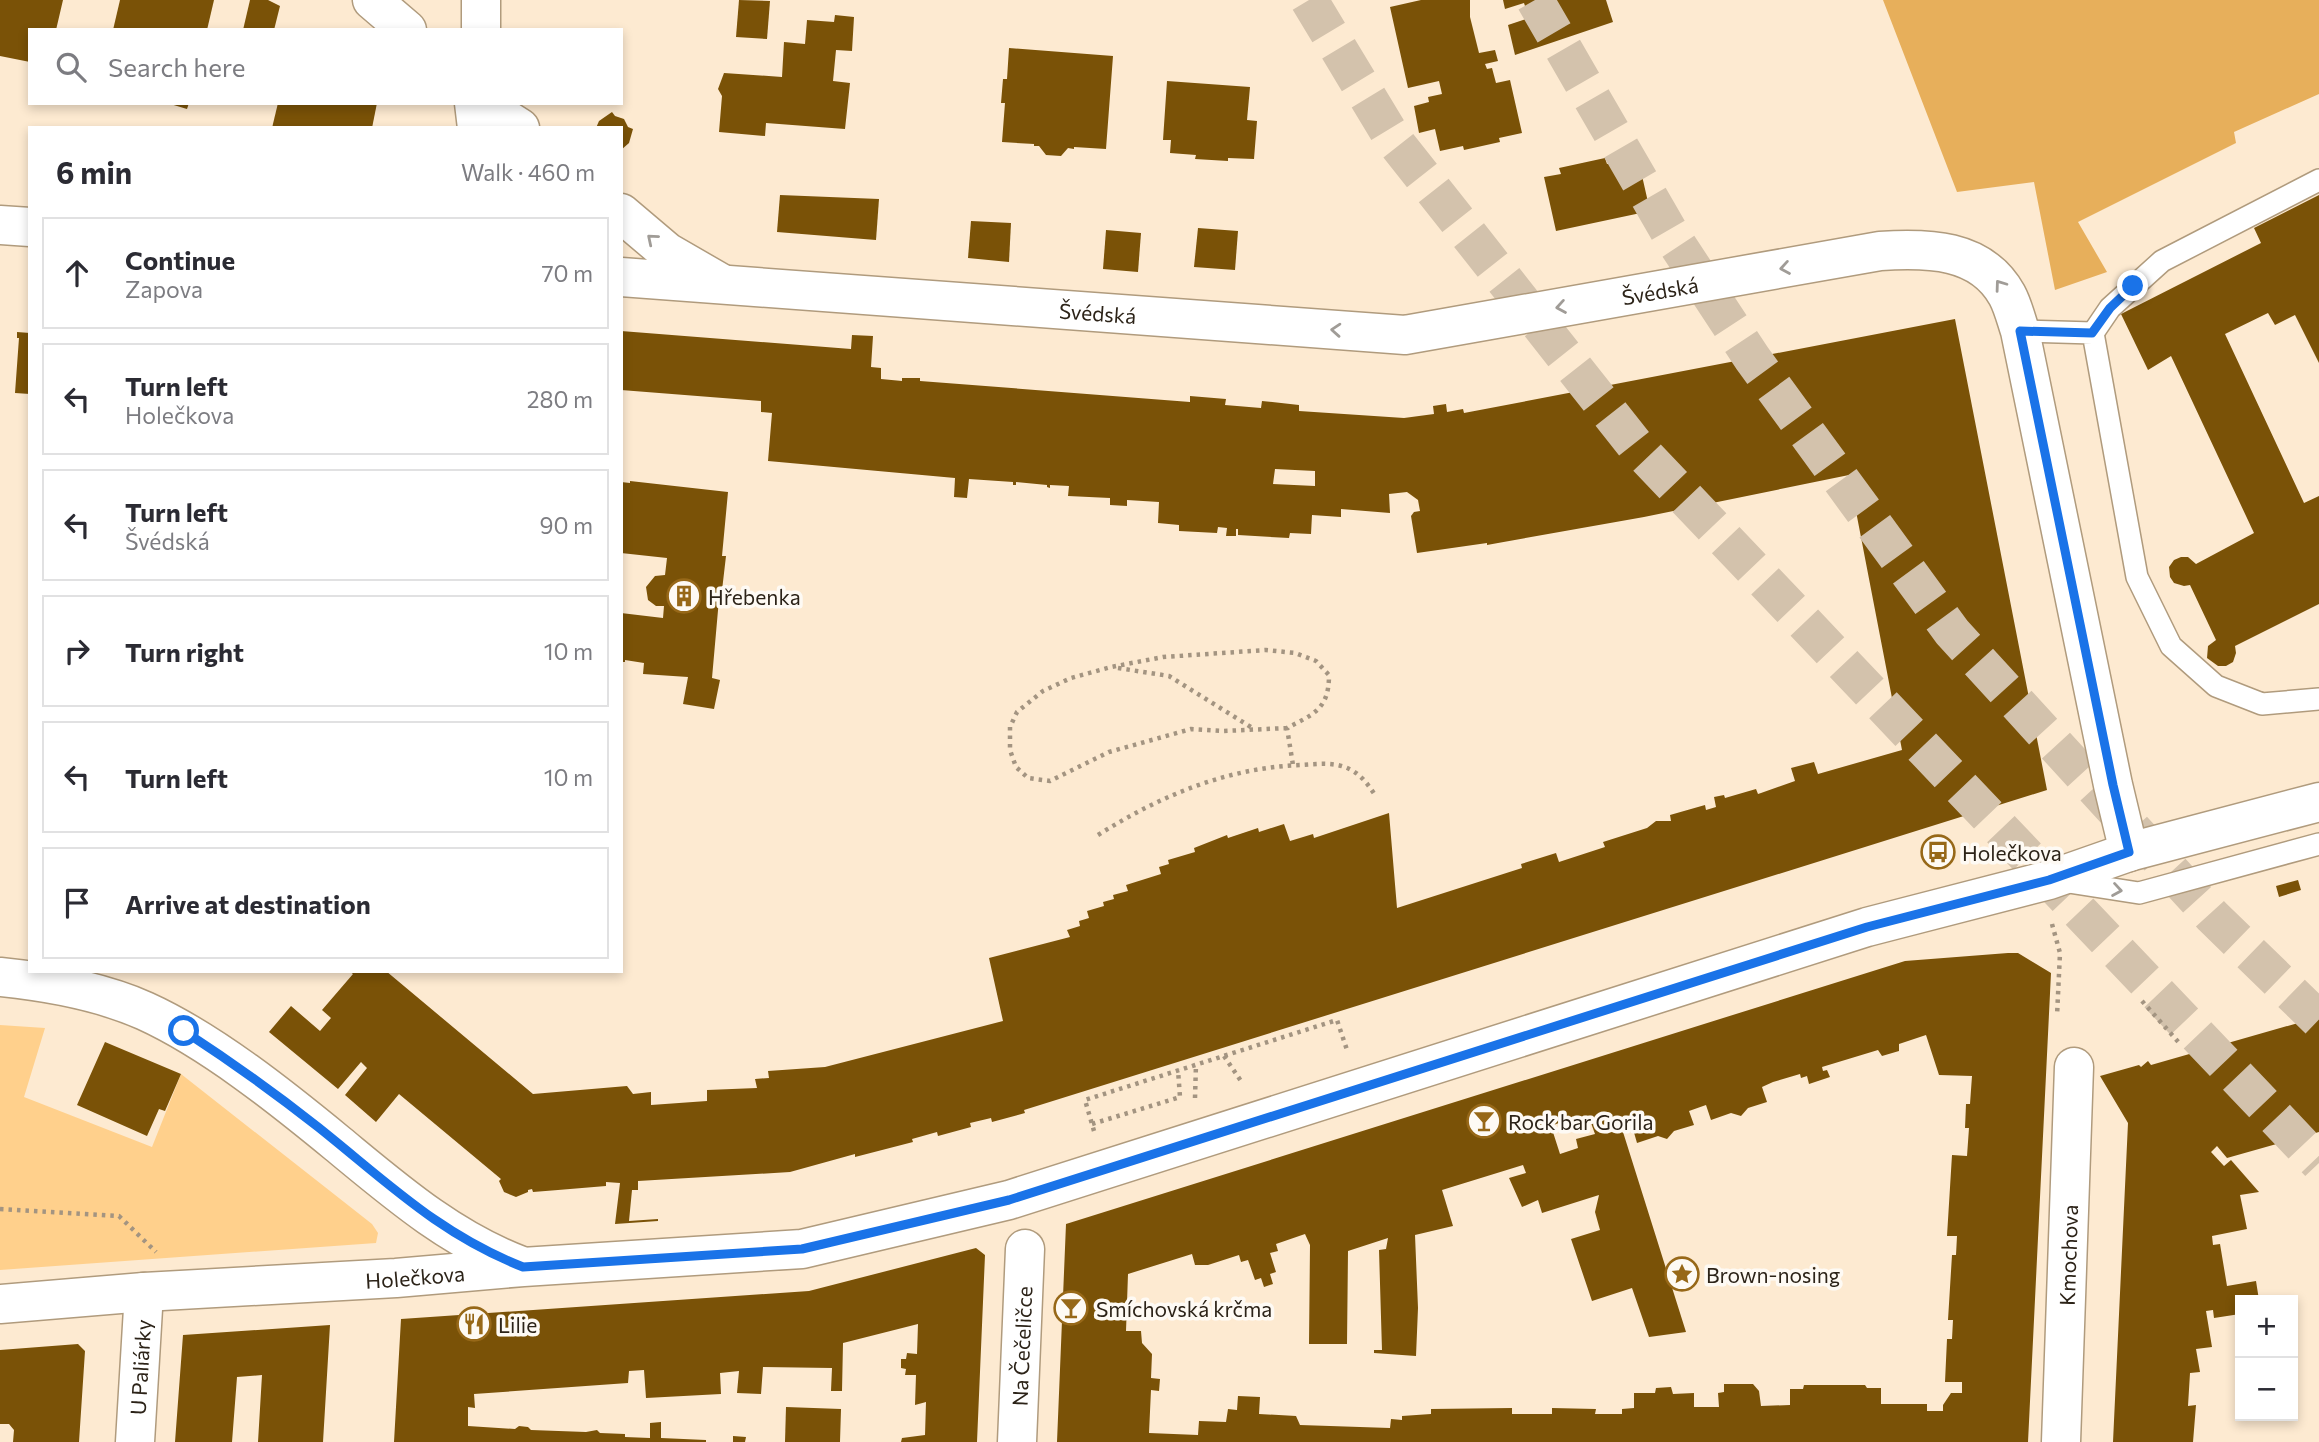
<!DOCTYPE html>
<meta charset="utf-8">
<style>
body{margin:0;font-family:Commissioner,sans-serif;background:#f2f2f3;color:#2b2b33}
.controls{position:absolute;right:21px;bottom:21px;display:grid;overflow:hidden;border-radius:0px;box-shadow:0 4px 10px #0003}
.controls button{width:63px;height:63px;display:grid;place-items:center;padding:0;border:0;border-bottom:2px solid #e1e1e2;background:#fff;color:#2b2b33;font:35px sans-serif}
.stop{position:absolute;width:21px;height:21px;margin:-16px;border:5px solid #1a73e8;border-radius:50%;background:#fff}
.stop.end{background:#1a73e8;border-color:#fff;box-shadow:0 2px 7px #0008}
.list{margin:0;padding:0;list-style:none}
h2{display:flex;justify-content:space-between;align-items:center;height:91px;margin:0;padding:0 28px;font-size:30px}
h2 small{font-size:23px;font-weight:400;color:#7c7c81}
.list li{display:grid;grid-template-columns:46px 1fr auto;gap:21px;align-items:center;box-sizing:border-box;height:112px;margin:0 14px 14px;padding:0 14px;border:2px solid #e1e1e2;border-radius:0px}
.list b{display:block;font-size:26px;white-space:nowrap}
.list p{margin:0;font-size:23px;white-space:nowrap;color:#7c7c81}
.list em{font-size:23px;font-style:normal;color:#7c7c81}
.icon{flex:none;width:38px;height:38px;fill:none;stroke:currentColor;stroke-width:2;stroke-linecap:round;stroke-linejoin:round}
.map{position:relative;flex:none;width:2319px;height:1442px;overflow:hidden}
.search{position:absolute;background:#fff;box-shadow:0 4px 10px #0003;left:28px;top:28px;width:595px;height:77px;display:flex;align-items:center;gap:18px;box-sizing:border-box;padding:0 24px;border-radius:0px;color:#7c7c81;font-size:26px}
.panel{position:absolute;background:#fff;box-shadow:0 4px 10px #0003;left:28px;top:126px;width:595px;height:847px;border-radius:0px}
.map>svg:first-child{display:block}
</style>
<div class="map">
<svg width="2319" height="1442" viewBox="0 0 2319 1442">
<rect width="100%" height="100%" fill="#fdead1"/>
<!-- green -->
<polygon fill="#ffd08c" points="0,1025 45,1028 24,1097 152,1147 181,1074 372,1224 378,1233 376,1243 0,1270"/>
<!-- forest -->
<polygon fill="#e7af5b" points="1883,0 2319,0 2319,94 2234,132 2236,143 2078,222 2107,272 2055,290 2034,182 1957,192"/>
<!-- building -->
<g fill="#7a5207" fill-rule="evenodd">
<polygon points="0,0 63,0 56,30 30,30 30,62 0,56"/>
<polygon points="120,0 214,0 207,30 113,30"/>
<polygon points="250,0 268,0 280,6 274,30 243,30"/>
<polygon points="739,0 770,1 767,39 736,37"/>
<polygon points="1421,0 1470,0 1470,17 1479,53 1495,50 1498,61 1485,64 1487,69 1492,68 1496,83 1510,80 1522,133 1499,138 1500,142 1464,150 1463,146 1440,151 1435,129 1419,133 1414,106 1429,102 1428,97 1442,94 1439,81 1408,88 1390,7"/>
<polygon points="1503,0 1606,0 1613,22 1515,55 1508,25 1529,18 1524,3 1505,9"/>
<polygon points="835,15 854,17 852,51 836,50 833,81 850,83 845,129 766,123 765,136 719,132 722,96 718,89 724,73 782,77 784,42 805,44 807,20 834,22"/>
<polygon points="1009,48 1113,56 1106,149 1074,147 1074,149 1068,148 1061,156 1046,155 1039,146 1034,146 1034,144 1002,142 1005,103 1001,103 1003,79 1007,79"/>
<polygon points="1167,81 1250,87 1247,120 1257,121 1254,159 1228,158 1228,161 1195,159 1196,155 1170,153 1171,140 1163,140"/>
<polygon points="167,103 189,103 187,109"/>
<polygon points="278,103 377,103 372,128 272,128"/>
<polygon points="612,112 615,116 624,119 628,127 633,129 629,143 621,150 621,128 596,128 599,121"/>
<polygon points="1605,158 1607,164 1638,158 1650,211 1556,231 1544,177 1561,174 1559,168"/>
<polygon points="780,195 879,199 876,240 777,232"/>
<polygon points="2319,195 2319,363 2295,315 2275,325 2268,313 2225,334 2304,503 2319,496 2319,604 2235,646 2236,653 2233,662 2226,666 2218,666 2207,658 2208,646 2216,640 2190,585 2184,586 2174,583 2170,577 2169,567 2174,560 2181,557 2188,557 2196,564 2254,533 2171,356 2148,370 2121,314 2261,243 2254,228"/>
<polygon points="971,221 1011,223 1009,262 968,258"/>
<polygon points="1198,228 1238,231 1235,270 1194,267"/>
<polygon points="1106,230 1141,233 1138,272 1103,269"/>
<path d="M1955 319 2047 790 1024 1110 1025 1113 992 1122 991 1118 970 1123 971 1127 938 1136 937 1132 912 1139 913 1142 855 1157V1154L790 1172 638 1181V1190H632L629 1221 658 1219V1221L615 1224 620 1183 606 1182V1186L558 1190 533 1192 532 1189 528 1190V1192L516 1197 504 1192 499 1181 501 1179 399 1094 376 1122 345 1095 367 1068 361 1062 338 1089 269 1032 291 1006 320 1031 331 1018 322 1010 353 974 349 971H386L533 1094 627 1086 633 1094 651 1092V1105L707 1101V1090L757 1088 755 1079 769 1078 768 1071 825 1067 1003 1021 989 958 1070 937 1067 930 1080 926 1079 921 1089 918 1087 911 1104 906 1103 902 1114 899 1113 895 1128 891 1126 885 1161 874 1159 867 1169 864 1168 860 1195 852 1194 848 1227 835 1228 838 1258 828 1259 832 1284 824 1290 841 1313 834 1314 838 1389 813 1397 908 1522 868 1521 864 1556 853 1559 862 1605 847 1603 842 1647 828 1656 821H1671L1670 815 1705 805 1706 810 1716 807 1714 797 1724 795 1725 798 1756 789 1758 794 1761 793 1795 781 1791 768 1814 762 1818 774 1902 750 1849 475 1644 517 1498 543 1487 545V543L1417 553 1411 516 1414 512 1420 511 1418 500 1407 492 1389 494 1390 513 1341 509V517L1312 515 1311 534 1290 533 1289 538 1238 535V529H1236V536H1226L1227 528 1218 527 1217 533 1179 531V525L1158 523 1159 502 1127 500V506L1110 505V498L1068 496 1069 486 1050 485V488L1047 487V485L1016 482V485H1013V482L969 479 967 498 954 497 955 478 768 461 772 413 761 412V401L621 390V331L851 349 852 335 873 336 871 367 881 368V379L902 381V378H920V381L1190 402V396L1226 399 1225 405 1261 408 1262 401 1299 405V411L1404 418 1434 414 1433 406 1446 404 1447 412 1463 409 1464 413ZM1275 469 1315 471V486L1273 484Z"/>
<polygon points="17,332 30,333 30,394 15,393 19,338 17,338"/>
<polygon points="630,481 728,492 722,556 726,556 721,599 719,599 712,678 720,680 714,709 683,704 688,677 643,674 644,663 625,660 625,662 621,662 621,613 663,618 664,606 656,606 648,600 646,587 655,576 665,575 667,558 621,553 621,482 630,483"/>
<polygon points="2298,880 2301,890 2279,897 2276,886"/>
<path d="M2008 953H2018L2051 973 2028 1442H1057L1066 1224 1905 961ZM1926 1035 1939 1075 1972 1076 1970 1104H1966L1965 1128H1969L1967 1156 1952 1155 1947 1236H1957L1956 1255H1952L1948 1320H1953L1952 1339H1947L1945 1382H1962V1393H1951L1943 1405V1411H1927V1404H1881V1388H1867L1865 1385H1804L1803 1389H1790V1405L1761 1406 1759 1391 1753 1384H1724V1392L1718 1393 1719 1407H1694V1393L1673 1394 1671 1387 1656 1388 1655 1393H1634V1408L1622 1409V1414H1595L1596 1409 1552 1408V1414H1512V1408L1431 1409V1414L1402 1416V1420L1391 1419 1390 1428 1300 1425 1296 1416 1259 1414 1260 1397 1238 1396 1237 1410 1228 1409 1226 1422 1199 1421 1198 1435 1149 1433 1151 1390 1159 1391 1160 1379 1151 1378 1152 1354 1142 1343 1141 1331H1126L1128 1274 1192 1254 1195 1265H1208L1239 1255 1241 1262 1248 1260 1255 1280 1261 1278 1264 1287 1273 1284 1270 1274 1276 1272 1270 1253 1278 1251 1276 1244 1305 1234 1310 1245 1309 1344H1347L1348 1251 1388 1238 1386 1249 1379 1250 1382 1350H1374V1353L1416 1356 1418 1308 1415 1235 1453 1226 1442 1190 1523 1165 1526 1173 1509 1178 1522 1207 1538 1200 1542 1213 1599 1195 1595 1212 1600 1230 1571 1239 1592 1301 1632 1288 1649 1337 1686 1332 1623 1132 1633 1129 1637 1143 1658 1136 1667 1139 1674 1131 1694 1125 1689 1111 1706 1105 1711 1120 1731 1113 1741 1116 1748 1108 1767 1102 1762 1087 1773 1082 1800 1074 1801 1078 1807 1076 1809 1084 1830 1077 1827 1070 1823 1071 1822 1067 1878 1050 1882 1056 1899 1051V1044ZM1569 1119 1572 1129 1591 1123 1595 1134 1576 1139 1578 1148 1560 1154 1551 1126Z"/>
<polygon points="2319,1017 2319,1132 2227,1158 2217,1146 2211,1152 2224,1166 2231,1160 2259,1192 2240,1195 2247,1229 2212,1236 2213,1245 2220,1244 2227,1286 2256,1281 2259,1300 2240,1300 2240,1314 2214,1318 2213,1310 2206,1311 2212,1347 2196,1349 2200,1372 2190,1373 2188,1406 2196,1405 2193,1442 2113,1442 2128,1123 2100,1076 2139,1065 2141,1067 2148,1061 2151,1065"/>
<polygon points="105,1042 181,1074 165,1111 159,1109 147,1136 77,1105"/>
<polygon points="976,1248 985,1255 977,1442 901,1442 902,1438 925,1435 926,1402 915,1405 916,1375 905,1375 906,1369 901,1368 901,1359 906,1359 907,1353 917,1354 918,1324 843,1343 842,1391 831,1391 832,1368 763,1367 761,1394 737,1393 739,1371 720,1373 721,1394 646,1398 644,1370 629,1371 628,1383 474,1394 475,1408 468,1407 468,1426 515,1429 519,1426 528,1427 531,1430 586,1432 597,1430 600,1433 625,1434 625,1437 650,1438 650,1423 661,1422 661,1438 706,1440 706,1442 394,1442 401,1319 809,1291"/>
<polygon points="330,1325 323,1442 258,1442 262,1375 237,1377 232,1442 175,1442 183,1335"/>
<polygon points="78,1344 85,1351 79,1442 13,1442 14,1430 9,1424 0,1424 0,1350"/>
<polygon points="786,1407 841,1409 840,1442 785,1442"/>
<polygon points="733,1436 746,1437 745,1442 733,1442"/>
</g>
<g fill="none" stroke-linecap="round" stroke-linejoin="round">
<!-- highway-tunnel -->
<g stroke="#d3c2ac" stroke-width="38" stroke-dasharray="38 19" stroke-linecap="butt">
<polyline points="1309,0 1393,139 1635,445 2319,1163"/>
<polyline points="1535,0 1671,235 1752,358 1952,632 2212,916 2319,1020"/>
</g>
<defs>
<g id="lane">
<polyline points="2020,331 2093,333 2137,577 2171,646 2216,686 2262,704 2319,699"/>
<polyline points="2093,333 2110,308 2162,261 2319,180"/>
<polyline points="2062,881 2139,893 2319,844"/>
</g>
<g id="street">
<polyline points="481,0 481,30"/>
<polyline points="481,103 520,128"/>
<polyline points="621,213 667,252 719,282"/>
<path id="s1" d="M621 277 1405 335 1880 251C1927 248 1981 248 2007 295 2013 306 2016 319 2020 331L2113 785 2129 852"/>
<path id="s2" d="M135 1442 144 1292"/>
<path id="s3" d="M1017 1442 1025 1249"/>
<path id="s4" d="M2061 1442 2074 1067"/>
</g>
<g id="secondary">
<polyline points="372,0 407,30"/>
<polyline points="474,103 477,128"/>
<polyline points="0,225 30,227"/>
<path d="M0 977C49 982 100 991 145 1011 211 1041 282 1098 338 1144 395 1191 449 1238 519 1265"/>
<path id="s5" d="M0 1304 144 1292 396 1278 523 1267 802 1249 1009 1200 1867 927 2049 880 2129 852 2319 802"/>
</g>
</defs>
<!-- lane casing -->
<use href="#lane" stroke="#b09b7d" stroke-width="24"/>
<!-- street casing -->
<use href="#street" stroke="#b09b7d" stroke-width="41"/>
<!-- secondary casing -->
<use href="#secondary" stroke="#b09b7d" stroke-width="41"/>
<!-- path -->
<g stroke="#a39481" stroke-width="4.5" stroke-dasharray="3.5 5" stroke-linecap="butt">
<polyline points="1118,668 1169,676 1254,729"/>
<path d="M1287 728 1224 731 1191 729 1109 752 1050 781 1028 778 1016 767 1010 750V727L1017 712 1043 691 1071 678 1111 667 1163 657 1266 650 1295 653 1316 661 1329 675C1329 709 1314 714 1287 728L1293 765"/>
<path d="M1098 835C1160 796 1226 768 1300 765 1318 764 1337 761 1353 771 1363 777 1369 786 1375 795"/>
<polyline points="2052,924 2060,953 2057,1016"/>
<polyline points="2142,1001 2181,1045"/>
<polyline points="1224,1056 1243,1084"/>
<polyline points="1195,1098 1196,1064"/>
<polyline points="1092,1124 1180,1097 1178,1070"/>
<polyline points="1094,1131 1085,1100 1337,1020 1348,1053"/>
<polyline points="0,1209 119,1216 156,1252"/>
</g>
<!-- lane -->
<use href="#lane" stroke="#fff" stroke-width="21"/>
<!-- street -->
<use href="#street" stroke="#fff" stroke-width="38"/>
<!-- secondary -->
<use href="#secondary" stroke="#fff" stroke-width="38"/>
</g>
<!-- one-way arrows -->
<defs><path id="oneway-chevron" d="M-2-3.5L2.5 0L-2 3.5" fill="none" stroke-width="1.6" stroke-linecap="round" stroke-linejoin="round" transform="scale(1.75)"/></defs>
<g stroke="#a09c97">
<use href="#oneway-chevron" transform="translate(652 239) rotate(-140)"/>
<use href="#oneway-chevron" transform="translate(1785 268) rotate(170)"/>
<use href="#oneway-chevron" transform="translate(2000 285) rotate(-126)"/>
<use href="#oneway-chevron" transform="translate(1561 307) rotate(170)"/>
<use href="#oneway-chevron" transform="translate(1336 330) rotate(-176)"/>
<use href="#oneway-chevron" transform="translate(2117 890) rotate(9)"/>
</g>
<g fill="none" stroke-linecap="round" stroke-linejoin="round">
<!-- route -->
<path stroke="#1a73e8" stroke-width="9" d="M184 1031C230 1061 275 1093 318 1127 387 1182 439 1234 523 1267L802 1249 1009 1200 1867 927 2049 880 2129 852 2113 785 2020 331 2092 333 2110 308 2133 286"/>
</g>
<!-- icons -->
<defs>
<symbol id="building-ring" viewBox="-11 -11 22 22"><circle r="9.5" fill="#fefaf4" stroke="#976818" stroke-width="1.5"/><path d="M-4-6H4V6H1V3H-1V6H-4ZM-2.5-4.3h1.7v1.8h-1.7ZM.8-4.3h1.7v1.8H.8ZM-2.5-1h1.7V.8h-1.7ZM.8-1h1.7V.8H.8Z" fill="#976818"/></symbol>
<symbol id="bus-ring" viewBox="-11 -11 22 22"><circle r="9.5" fill="#fefaf4" stroke="#976818" stroke-width="1.5"/><path d="M-5-6H5V4H4V6H2V4H-2V6H-4V4H-5ZM-3.5-4V0h7V-4ZM-3.5 1.2v1.5H-2V1.2ZM2 1.2v1.5H3.5V1.2Z" fill="#976818"/></symbol>
<symbol id="bar-ring" viewBox="-11 -11 22 22"><circle r="9.5" fill="#fefaf4" stroke="#976818" stroke-width="1.5"/><path d="M-6-5H6L.8 .8V4.5H3.5V6h-7V4.5H-.8V.8Z" fill="#976818"/></symbol>
<symbol id="sight-ring" viewBox="-11 -11 22 22"><circle r="9.5" fill="#fefaf4" stroke="#976818" stroke-width="1.5"/><path d="M0-6L1.8-2.2L6-1.7L2.9 1.2L3.7 5.4L0 3.3L-3.7 5.4L-2.9 1.2L-6-1.7L-1.8-2.2Z" fill="#976818"/></symbol>
<symbol id="restaurant-ring" viewBox="-11 -11 22 22"><circle r="9.5" fill="#fefaf4" stroke="#976818" stroke-width="1.5"/><path d="M-5-6h1v4h1v-4h1v4h1v-4h1v5L-1.5 .5V6h-2V.5L-5-1ZM5-6V6H3V1.5H1.5Q1.5-4 5-6Z" fill="#976818"/></symbol>
</defs>
<g fill-rule="evenodd">
<use href="#building-ring" x="665" y="577" width="38" height="38"/>
<use href="#bus-ring" x="1919" y="833" width="38" height="38"/>
<use href="#bar-ring" x="1465" y="1102" width="38" height="38"/>
<use href="#sight-ring" x="1663" y="1255" width="38" height="38"/>
<use href="#bar-ring" x="1052" y="1289" width="38" height="38"/>
<use href="#restaurant-ring" x="455" y="1305" width="38" height="38"/>
</g>
<g text-anchor="middle" dominant-baseline="central" stroke-width="7" stroke-linejoin="round" paint-order="stroke">
<!-- street labels -->
<g font-size="21" fill="#2c2318" stroke="#fefaf4">
<text stroke="none"><textPath href="#s1" startOffset="1045">Švédská</textPath></text>
<text stroke="none"><textPath href="#s1" startOffset="478">Švédská</textPath></text>
<text stroke="none"><textPath href="#s4" startOffset="187">Kmochova</textPath></text>
<text stroke="none"><textPath href="#s5" startOffset="416">Holečkova</textPath></text>
<text stroke="none"><textPath href="#s3" startOffset="96">Na Čečeličce</textPath></text>
<text stroke="none"><textPath href="#s2" startOffset="75">U Paliárky</textPath></text>
</g>
<!-- poi labels -->
<g font-size="21" fill="#2c2318" stroke="#fefaf4" text-anchor="start">
<text x="708" y="596">Hřebenka</text>
<text x="1962" y="852">Holečkova</text>
<text x="1508" y="1121">Rock bar Gorila</text>
<text x="1706" y="1274">Brown-nosing</text>
<text x="1096" y="1308">Smíchovská krčma</text>
<text x="498" y="1324">Lilie</text>
</g>
</g>
</svg>
<div class="controls">
<button>+</button>
<button>−</button>
</div>
<div class="stop" style="left:184px;top:1031px"></div>
<div class="stop end" style="left:2133px;top:286px"></div>
<div class="search"><svg class="icon" aria-label="search" viewBox="0 0 24 24"><circle cx="10" cy="10" r="6"/><path d="M15 15l6 6"/></svg>Search here</div>
<section class="panel">
<h2>6 min<small>Walk · 460 m</small></h2>
<ul class="list">
<li><svg class="icon" aria-label="ahead" viewBox="0 0 24 24"><path d="M12 20V5M6 11l6-6 6 6"/></svg><div><b>Continue</b><p>Zapova</p></div><em>70 m</em></li>
<li><svg class="icon" aria-label="left" viewBox="0 0 24 24"><path d="M17 20v-9H6M10 6l-5 5 5 5"/></svg><div><b>Turn left</b><p>Holečkova</p></div><em>280 m</em></li>
<li><svg class="icon" aria-label="left" viewBox="0 0 24 24"><path d="M17 20v-9H6M10 6l-5 5 5 5"/></svg><div><b>Turn left</b><p>Švédská</p></div><em>90 m</em></li>
<li><svg class="icon" aria-label="right" viewBox="0 0 24 24"><path d="M7 20v-9h11M14 6l5 5-5 5"/></svg><div><b>Turn right</b></div><em>10 m</em></li>
<li><svg class="icon" aria-label="left" viewBox="0 0 24 24"><path d="M17 20v-9H6M10 6l-5 5 5 5"/></svg><div><b>Turn left</b></div><em>10 m</em></li>
<li><svg class="icon" aria-label="arrive" viewBox="0 0 24 24"><path d="M6 21V4h12l-3 4 3 4H6"/></svg><div><b>Arrive at destination</b></div></li>
</ul>
</section>
</div>
